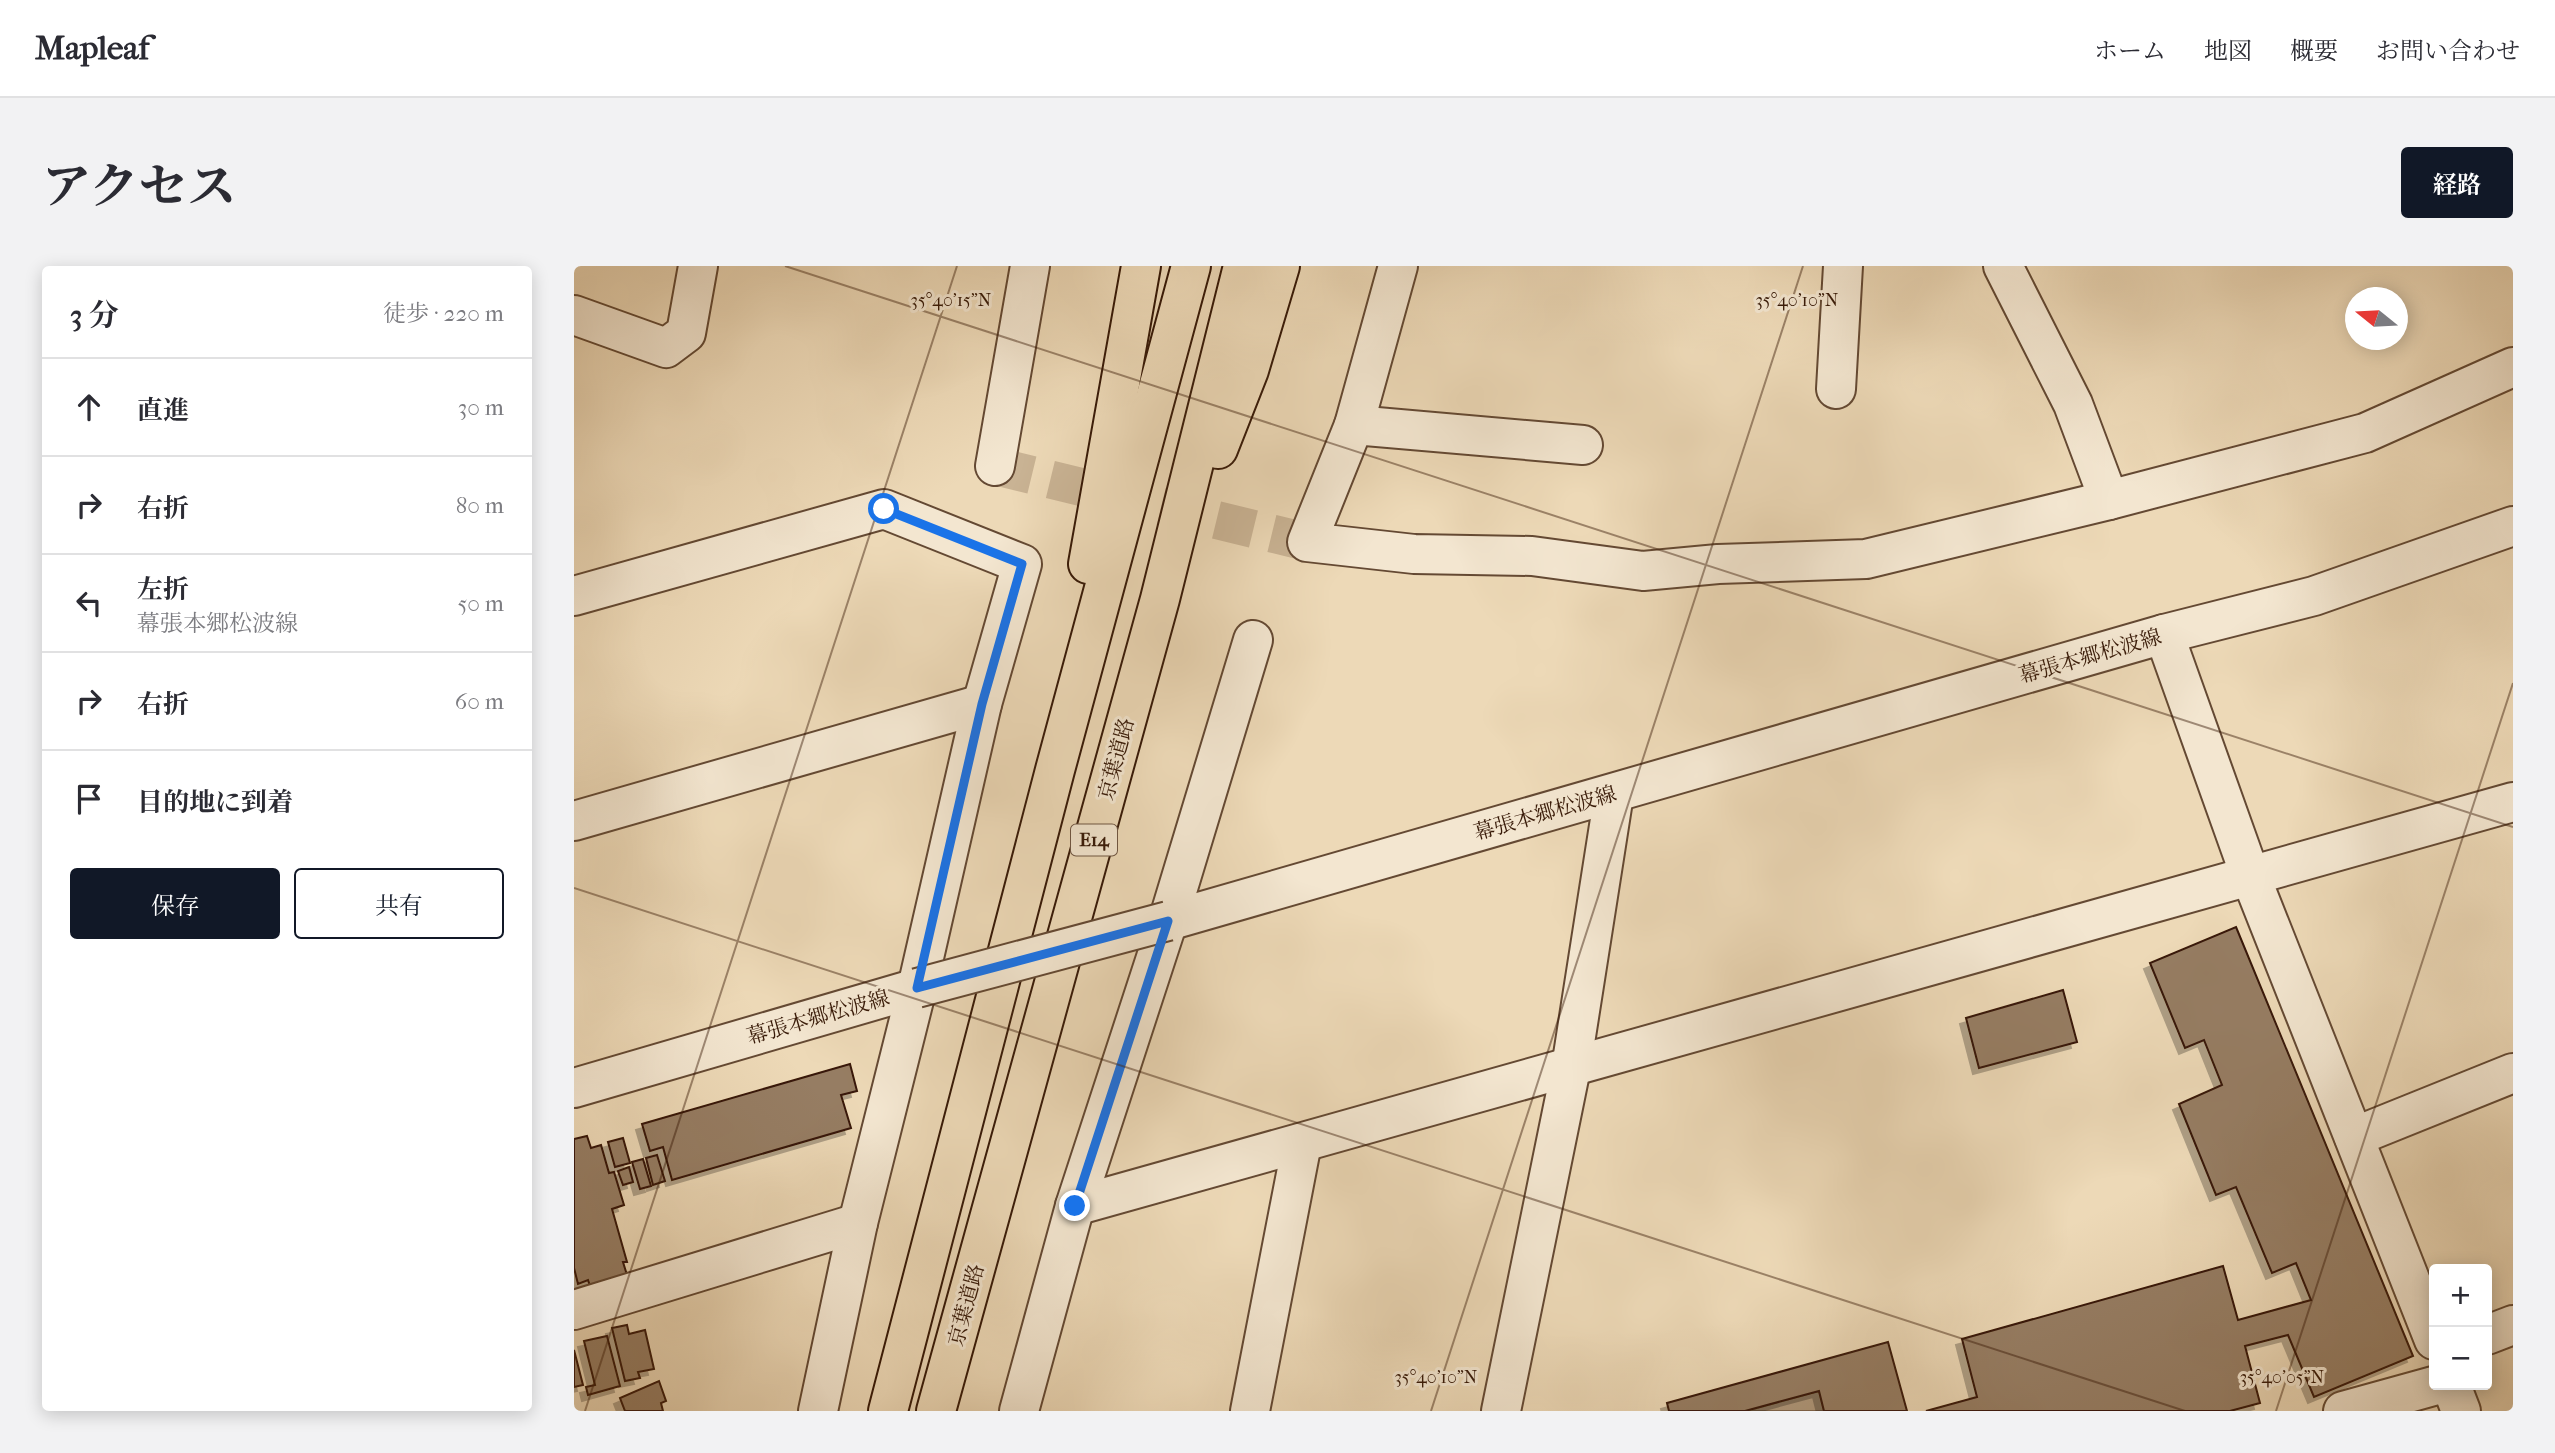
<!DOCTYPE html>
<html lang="ja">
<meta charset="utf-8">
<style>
body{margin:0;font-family:"IM FELL French Canon","Noto Serif JP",serif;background:#f2f2f3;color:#2b2b33}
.controls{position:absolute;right:21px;bottom:21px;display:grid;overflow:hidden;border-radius:7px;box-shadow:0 4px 18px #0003}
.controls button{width:63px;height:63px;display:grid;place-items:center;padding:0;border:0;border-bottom:2px solid #e1e1e2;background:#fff;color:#2b2b33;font:35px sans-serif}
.compass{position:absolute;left:1771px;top:21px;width:63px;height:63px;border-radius:50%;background:#fff;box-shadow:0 4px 18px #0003;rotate:288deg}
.stop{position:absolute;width:21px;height:21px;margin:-16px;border:5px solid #1a73e8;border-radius:50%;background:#fff}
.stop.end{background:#1a73e8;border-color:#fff;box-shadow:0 2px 7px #0008}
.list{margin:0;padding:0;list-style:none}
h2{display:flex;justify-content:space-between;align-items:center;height:91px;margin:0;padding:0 28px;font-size:30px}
h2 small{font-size:23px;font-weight:400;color:#7c7c81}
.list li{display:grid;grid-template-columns:46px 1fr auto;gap:21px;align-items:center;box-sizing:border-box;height:98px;padding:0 28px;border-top:2px solid #e1e1e2}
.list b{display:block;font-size:26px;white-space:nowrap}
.list p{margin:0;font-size:23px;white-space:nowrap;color:#7c7c81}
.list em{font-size:23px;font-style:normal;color:#7c7c81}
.actions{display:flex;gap:14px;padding:21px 28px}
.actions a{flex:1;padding:16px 0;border:2px solid #111827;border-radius:7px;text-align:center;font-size:24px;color:#111827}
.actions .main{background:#111827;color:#fff}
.icon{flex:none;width:38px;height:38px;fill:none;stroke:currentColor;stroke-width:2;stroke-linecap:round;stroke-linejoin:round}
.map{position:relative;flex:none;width:1939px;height:1145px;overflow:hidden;border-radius:7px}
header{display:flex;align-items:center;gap:42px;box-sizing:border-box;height:98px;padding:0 35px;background:#fff;border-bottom:2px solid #e1e1e2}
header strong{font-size:33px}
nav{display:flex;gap:38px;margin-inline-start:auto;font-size:24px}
.intro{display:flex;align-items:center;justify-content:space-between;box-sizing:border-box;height:168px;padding:0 42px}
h1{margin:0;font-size:49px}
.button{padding:18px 32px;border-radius:7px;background:#111827;color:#fff;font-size:24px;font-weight:700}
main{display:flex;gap:42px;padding:0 42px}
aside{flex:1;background:#fff;border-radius:7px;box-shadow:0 4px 18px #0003}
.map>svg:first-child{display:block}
</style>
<header>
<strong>Mapleaf</strong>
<nav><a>ホーム</a><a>地図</a><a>概要</a><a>お問い合わせ</a></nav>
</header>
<div class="intro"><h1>アクセス</h1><a class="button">経路</a></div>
<main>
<aside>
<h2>3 分<small>徒歩 · 220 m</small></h2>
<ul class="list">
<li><svg class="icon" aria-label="ahead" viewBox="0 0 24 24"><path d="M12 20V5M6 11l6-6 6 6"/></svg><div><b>直進</b></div><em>30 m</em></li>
<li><svg class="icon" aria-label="right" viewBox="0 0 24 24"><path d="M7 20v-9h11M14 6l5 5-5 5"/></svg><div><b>右折</b></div><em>80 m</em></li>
<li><svg class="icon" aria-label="left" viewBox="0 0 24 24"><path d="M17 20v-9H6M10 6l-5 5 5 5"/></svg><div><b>左折</b><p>幕張本郷松波線</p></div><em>50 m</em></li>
<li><svg class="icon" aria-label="right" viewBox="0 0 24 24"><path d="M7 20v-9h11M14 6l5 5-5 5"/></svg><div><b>右折</b></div><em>60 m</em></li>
<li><svg class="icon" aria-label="arrive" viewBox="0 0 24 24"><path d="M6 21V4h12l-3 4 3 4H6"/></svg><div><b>目的地に到着</b></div></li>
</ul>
<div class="actions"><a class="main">保存</a><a>共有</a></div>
</aside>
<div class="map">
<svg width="1939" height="1145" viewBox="0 0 1939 1145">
<defs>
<filter id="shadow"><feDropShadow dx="-6" dy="6" stdDeviation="0" flood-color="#0004"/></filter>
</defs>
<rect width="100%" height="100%" fill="#edd9b7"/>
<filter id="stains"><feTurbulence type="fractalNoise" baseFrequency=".00286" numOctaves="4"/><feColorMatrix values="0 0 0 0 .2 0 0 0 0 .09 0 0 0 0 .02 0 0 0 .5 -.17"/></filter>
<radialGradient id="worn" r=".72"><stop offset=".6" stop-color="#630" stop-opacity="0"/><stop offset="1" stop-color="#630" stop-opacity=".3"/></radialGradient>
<!-- water -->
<polygon fill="#af987b" stroke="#7f654d" stroke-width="2" points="1245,1125 1250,1145 1172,1145"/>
<!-- building -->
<g fill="#967d63" stroke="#371907" stroke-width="2" filter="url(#shadow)">
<polygon points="1662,661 1839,1090 1740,1131 1714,1069 1671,1080 1686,1137 1656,1145 1352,1145 1403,1131 1388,1073 1649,1000 1664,1054 1737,1034 1722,997 1698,1007 1662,921 1642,929 1605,838 1648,819 1630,774 1611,782 1576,697"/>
<polygon points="1489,724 1503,776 1405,802 1392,752"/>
<polygon points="276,798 283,825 267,829 277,862 98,914 89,881 76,885 68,858"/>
<polygon points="13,870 17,882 27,879 35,907 40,906 50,939 38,943 53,996 49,996 53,1009 16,1020 14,1014 4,1018 0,1002 0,873"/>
<polygon points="49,872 56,897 41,901 34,876"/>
<polygon points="83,889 91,915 79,919 72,892"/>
<polygon points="69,893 77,920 66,923 58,896"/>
<polygon points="55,901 59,916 49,919 44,905"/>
<polygon points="53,1059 55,1068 71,1064 80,1103 64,1106 66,1112 51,1115 38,1062"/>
<polygon points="33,1070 46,1120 14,1129 12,1121 21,1119 10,1075"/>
<polygon points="1314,1076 1333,1145 1250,1145 1245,1125 1171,1145 1095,1145 1093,1137"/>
<polygon points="0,1084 9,1119 0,1121"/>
<polygon points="85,1115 92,1135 87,1137 89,1145 51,1145 46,1132"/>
</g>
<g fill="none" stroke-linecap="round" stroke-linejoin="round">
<!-- minor-tunnel -->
<polyline stroke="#c9b394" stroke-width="38" stroke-dasharray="38 19" stroke-linecap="butt" points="421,200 733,276"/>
<defs>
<g id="minor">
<polyline points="824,0 780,159 733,276 840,288 958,290 1069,305 1144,298 1292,293 1535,234 1791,167 1939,101"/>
<polyline points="1429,0 1499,138 1535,234"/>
<polyline points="0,49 92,82 112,67 124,0"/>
<polyline points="1262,123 1269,0"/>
<polyline points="780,159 1009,179"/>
<polyline points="421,200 456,0"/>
<polyline points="0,330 310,243 448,298 408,438 343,722 284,957 244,1145"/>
<polyline points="1590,368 1676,609 1860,1074"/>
<polyline points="0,555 408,438"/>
<polyline points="594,655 1590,368 1740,330 1939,260"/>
<polyline points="0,822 343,722"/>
<polyline points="1780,871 1939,807"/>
<polyline points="501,940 1939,536"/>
<polyline points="0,1044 284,957"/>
<polyline points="1913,1069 1939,1059"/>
<polyline points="1877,1119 1887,1145"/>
<polyline points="445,1145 501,940 594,655 679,374"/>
<polyline points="676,1145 728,877"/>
<polyline points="927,1145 997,802 1040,528"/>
<polyline points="1769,1145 1863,1119"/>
</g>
<g id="highway">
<polyline points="644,183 675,104 706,0"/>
<polyline points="514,298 567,0"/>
<polyline points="314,1145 481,504 617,0"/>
<polyline points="362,1145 586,333 669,0"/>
</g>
</defs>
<!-- minor casing -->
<use href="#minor" stroke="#644933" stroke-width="42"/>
<!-- highway casing -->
<use href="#highway" stroke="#371907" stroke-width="42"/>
<!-- minor -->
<use href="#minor" stroke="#f3e6d0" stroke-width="38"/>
<!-- highway -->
<use href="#highway" stroke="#edd9b7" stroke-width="38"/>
<defs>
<polyline id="minor-bridge" points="343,722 594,655"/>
</defs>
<!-- minor-bridge casing -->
<use href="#minor-bridge" stroke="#644933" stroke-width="42" stroke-linecap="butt"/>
<!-- minor-bridge -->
<use href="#minor-bridge" stroke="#f3e6d0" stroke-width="38"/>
</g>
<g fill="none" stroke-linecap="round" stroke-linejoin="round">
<!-- route -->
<polyline stroke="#1a73e8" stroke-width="9" points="310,243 448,298 408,438 343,722 594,655 501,940"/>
</g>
<!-- ticks -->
<path fill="none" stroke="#371907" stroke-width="2" stroke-opacity="0.45" d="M211 0 1939 561M0 622 1611 1145M11 1145 383 0M857 1145 1229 0M1702 1145 1939 417"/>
<g text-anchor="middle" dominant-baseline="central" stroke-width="6" stroke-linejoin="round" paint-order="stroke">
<!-- shield labels -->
<rect fill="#f3e6d0" stroke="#6f5643" stroke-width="2" x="497" y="558.5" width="46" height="31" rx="5"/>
<g font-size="19" font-weight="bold" fill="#371907">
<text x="520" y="574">E14</text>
</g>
<!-- street labels -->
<g font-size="21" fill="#371907" stroke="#f3e6d0">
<text transform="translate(1516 390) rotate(-16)">幕張本郷松波線</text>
<text transform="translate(542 493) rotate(-75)">京葉道路</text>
<text transform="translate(971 547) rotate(-16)">幕張本郷松波線</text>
<text transform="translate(244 751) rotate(-16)">幕張本郷松波線</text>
<text transform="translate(392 1039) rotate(-75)">京葉道路</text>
</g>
</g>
<g font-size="18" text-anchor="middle" fill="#371907" stroke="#f3e6d0" stroke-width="6" stroke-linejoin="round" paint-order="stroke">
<text x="377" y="40">35°40'15"N</text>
<text x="1223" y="40">35°40'10"N</text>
<text x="862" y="1117">35°40'10"N</text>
<text x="1708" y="1117">35°40'05"N</text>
</g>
<rect width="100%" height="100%" filter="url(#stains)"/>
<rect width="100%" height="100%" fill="url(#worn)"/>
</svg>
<div class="controls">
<button>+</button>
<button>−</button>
</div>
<svg class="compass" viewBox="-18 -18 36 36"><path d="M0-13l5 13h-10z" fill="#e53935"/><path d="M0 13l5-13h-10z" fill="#7c7c81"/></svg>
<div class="stop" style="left:310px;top:243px"></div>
<div class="stop end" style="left:501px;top:940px"></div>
</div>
</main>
